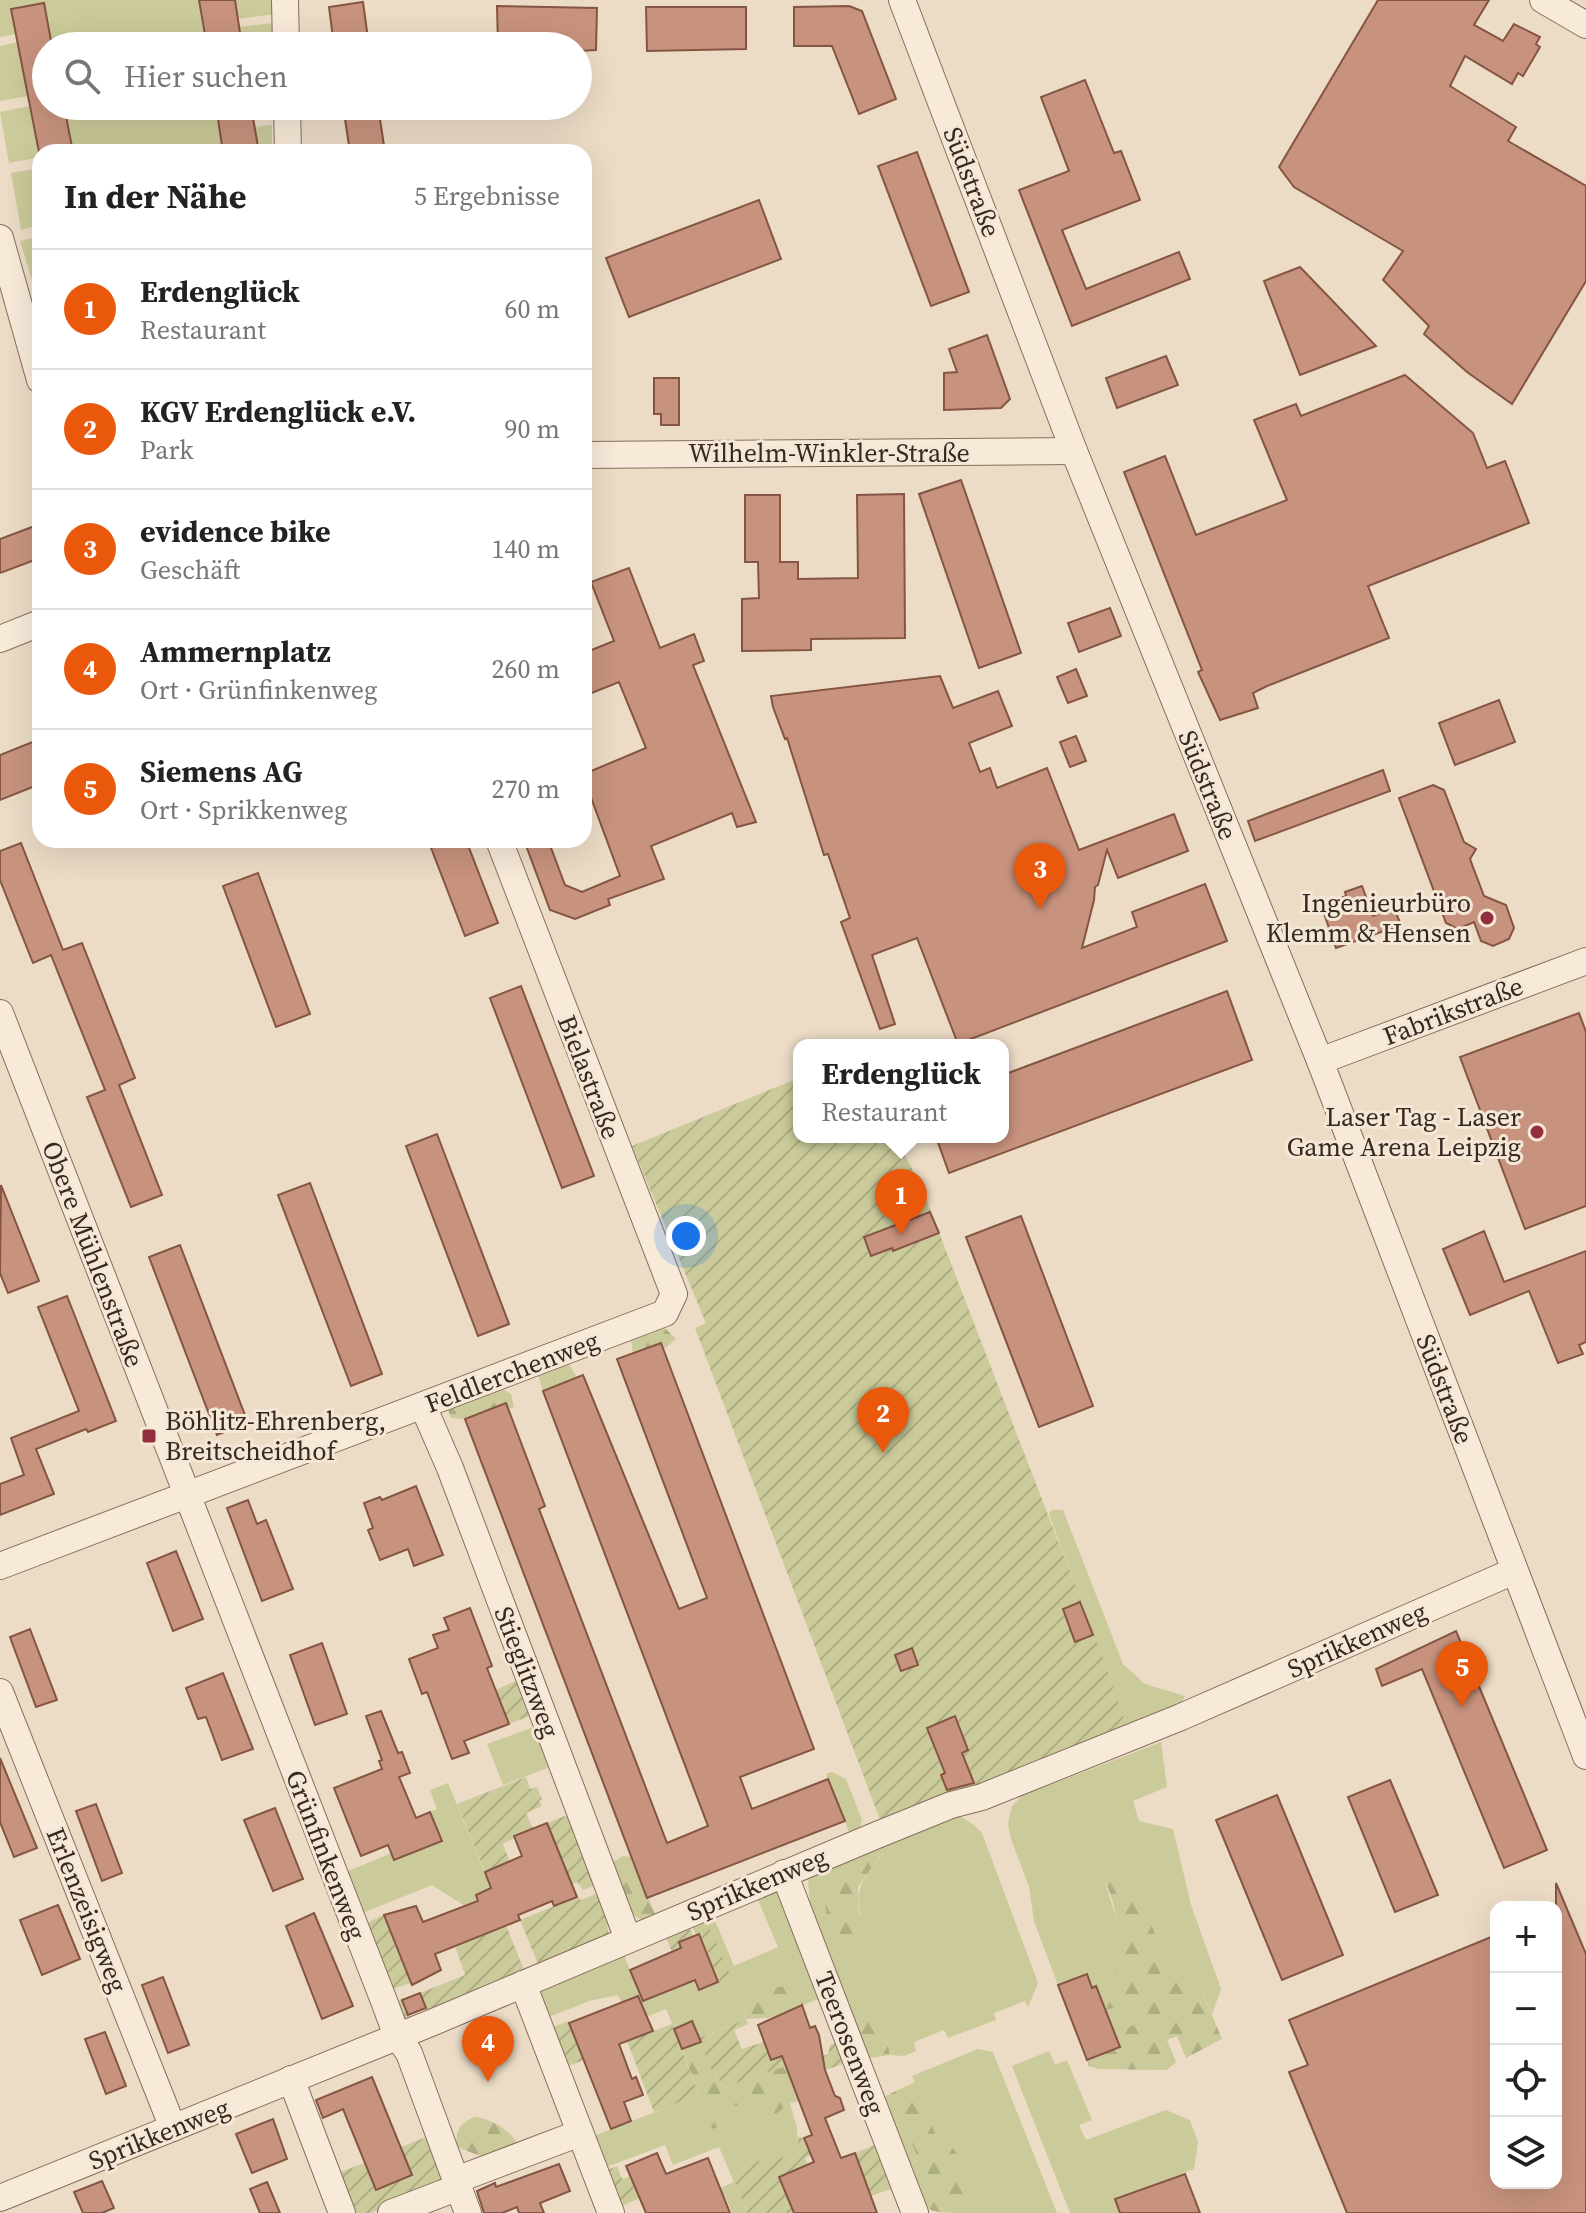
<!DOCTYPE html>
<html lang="de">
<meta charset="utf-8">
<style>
body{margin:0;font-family:"Source Serif 4",serif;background:#f6f6f6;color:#222}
.controls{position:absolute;right:24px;bottom:24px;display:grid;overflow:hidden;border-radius:16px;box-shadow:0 8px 32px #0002}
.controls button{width:72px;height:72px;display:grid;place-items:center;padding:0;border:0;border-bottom:2px solid #e0e0e0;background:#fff;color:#222;font:40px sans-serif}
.you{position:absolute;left:686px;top:1236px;width:28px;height:28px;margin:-20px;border:6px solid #fff;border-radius:50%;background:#1a73e8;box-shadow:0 0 0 12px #1a73e833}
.badge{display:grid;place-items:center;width:52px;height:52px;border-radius:50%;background:#ea580c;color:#fff;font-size:26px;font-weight:700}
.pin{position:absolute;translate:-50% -66px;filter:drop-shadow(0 2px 4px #0008)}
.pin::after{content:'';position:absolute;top:42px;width:28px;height:24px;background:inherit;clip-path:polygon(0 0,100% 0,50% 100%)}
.popup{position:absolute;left:793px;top:1039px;width:216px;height:104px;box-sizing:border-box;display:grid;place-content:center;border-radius:16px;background:#fff;filter:drop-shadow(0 2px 6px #0005);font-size:26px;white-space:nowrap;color:#767676}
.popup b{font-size:30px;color:#222}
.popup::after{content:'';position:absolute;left:50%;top:100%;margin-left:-16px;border:16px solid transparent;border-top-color:#fff}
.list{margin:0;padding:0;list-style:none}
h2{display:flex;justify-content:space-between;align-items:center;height:104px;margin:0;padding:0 32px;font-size:34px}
h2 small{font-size:26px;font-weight:400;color:#767676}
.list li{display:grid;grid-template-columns:52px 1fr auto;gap:24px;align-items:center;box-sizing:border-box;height:120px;padding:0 32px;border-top:2px solid #e0e0e0}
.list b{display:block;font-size:30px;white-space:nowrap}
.list p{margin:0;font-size:26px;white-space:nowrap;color:#767676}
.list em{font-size:26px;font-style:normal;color:#767676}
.icon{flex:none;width:44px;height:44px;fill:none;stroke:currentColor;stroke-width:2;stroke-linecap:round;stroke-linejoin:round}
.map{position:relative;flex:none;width:1586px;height:2213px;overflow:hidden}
.search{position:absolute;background:#fff;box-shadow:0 8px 32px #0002;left:32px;top:32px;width:560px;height:88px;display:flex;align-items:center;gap:20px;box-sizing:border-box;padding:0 28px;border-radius:44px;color:#767676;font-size:30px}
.panel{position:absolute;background:#fff;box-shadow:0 8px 32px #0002;left:32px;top:144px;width:560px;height:704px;border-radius:24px}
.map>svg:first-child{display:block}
</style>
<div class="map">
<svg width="1586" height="2213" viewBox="0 0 1586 2213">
<defs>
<pattern id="forest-firs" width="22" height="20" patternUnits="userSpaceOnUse" patternTransform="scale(2)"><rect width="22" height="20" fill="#caca9a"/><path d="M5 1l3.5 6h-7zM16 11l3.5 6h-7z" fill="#aeae84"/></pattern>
<pattern id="garden-furrows" width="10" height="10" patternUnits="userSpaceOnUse" patternTransform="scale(2)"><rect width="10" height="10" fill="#caca9a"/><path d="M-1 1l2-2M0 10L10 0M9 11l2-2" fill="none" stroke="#aeae84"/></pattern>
</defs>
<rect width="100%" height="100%" fill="#ecdcc6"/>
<!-- grass -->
<g fill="#caca9a" fill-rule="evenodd">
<polygon points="0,0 199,0 207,46 52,46 43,3 11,9 16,34 0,37"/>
<polygon points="235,0 275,0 275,14 238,19"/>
<polygon points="274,23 273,46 242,46 239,27"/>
<polygon points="18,42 28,96 0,101 0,46"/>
<polygon points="30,106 40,157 9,163 0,112"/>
<polygon points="64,106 216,106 223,152 73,152"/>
<polygon points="251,106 273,106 273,116 253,119"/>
<polygon points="272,125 272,152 226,152 257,147 255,127"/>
<polygon points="40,168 40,225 21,230 11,173"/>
<polygon points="40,236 40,306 20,241"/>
<polygon points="1052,1510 1063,1510 1123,1664 1145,1684 1185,1696 1180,1706 1127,1728 1049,1514"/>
<polygon points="534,1727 550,1767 503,1785 487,1744"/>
<polygon points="1161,1742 1167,1787 1133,1801 1139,1821 1173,1829 1191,1905 1221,1989 1212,2014 1196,1977 1171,1966 1163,1958 1147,1910 1115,1877 1105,1882 1119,1928 1115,1984 1098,1991 1096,1986 1092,1988 1086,1974 1058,1985 1034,1921 1029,1887 1011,1839 1008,1824 1012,1806 1022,1796"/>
<polygon points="832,1772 846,1779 862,1820 858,1834 851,1837 826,1774"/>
<polygon points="448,1783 491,1888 476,1895 479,1904 465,1906 432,1885 360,1914 343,1873 416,1843 442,1841 430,1812 437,1809 430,1790"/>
<path d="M957 1814 974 1825 982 1833 1038 1983 1028 2007 1025 2001 994 2013 996 2020 948 2038 944 2030 914 2042 916 2051 904 2056 890 2055C887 2032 872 2019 862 1998L845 2011 811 1921 808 1878 853 1853 854 1859 849 1867 835 1871 861 1917C853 1886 866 1877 883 1853L877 1843Z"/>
<path d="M775 1885 815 1983 782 1986 770 1992 760 1993 753 1987H741L746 2019 699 2038 692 2021 674 2029 666 2009 631 2023 618 1995 589 2001 544 2019 535 1986 627 1954 625 1958 638 1990 657 1982 662 1993 695 1980 700 1990 730 1977 704 1915ZM758 1900 778 1947 734 1966 714 1918Z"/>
<polygon points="1139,2001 1144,2021 1115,2034 1105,2010"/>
<polygon points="978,2049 993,2052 1057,2213 970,2213 978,2201 939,2143 912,2076"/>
<polygon points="1049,2051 1055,2065 1067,2060 1092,2120 1079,2125 1086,2140 1166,2110 1190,2120 1198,2142 1194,2169 1116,2199 1120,2213 1070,2213 1012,2066"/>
<polygon points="699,2095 713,2129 728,2104 757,2107 776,2114 790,2103 797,2128 798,2155 735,2182 747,2213 732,2213 725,2196 718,2198 715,2190 734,2182 719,2147 673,2165 665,2145 604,2168 591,2137"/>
<polygon points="888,2123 904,2127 918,2157 908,2174"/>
</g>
<!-- forest -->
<g fill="url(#forest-firs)">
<polygon points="665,1328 676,1339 663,1350 660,1343 633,1353 631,1341"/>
<polygon points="569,1364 577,1377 543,1391 538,1375"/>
<polygon points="503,1389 511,1394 514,1407 508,1409 506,1403 465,1419 451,1418 448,1410"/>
<path d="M877 1843 883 1852 858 1887 859 1930 848 1941 836 1942C827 1928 819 1887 832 1874 836 1869 843 1868 849 1867L854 1859 853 1853Z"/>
<polygon points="623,1856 631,1857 657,1918 645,1923 633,1914 610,1864"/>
<path d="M1115 1877 1147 1910 1163 1958 1171 1966 1196 1977 1222 2039 1186 2058 1177 2036 1167 2040 1176 2062 1167 2070 1098 2069 1089 2066 1087 2060 1119 2047 1115 2034 1144 2020 1139 2002 1105 2010 1098 1991 1115 1983C1117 1948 1122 1915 1105 1882L1107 1878Z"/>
<polygon points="747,1982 752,1983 760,1993 782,1986 815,1983 821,1998 769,2018 746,2019 741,1987"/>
<path d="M857 1996 862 1998C872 2019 887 2032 890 2055L864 2059 845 2011 851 2000Z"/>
<polygon points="701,2042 711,2070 725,2087 786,2066 797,2080 792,2082 799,2101 790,2103 776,2114 757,2107 729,2105 731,2123 712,2129 682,2049"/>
<path d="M915 2082 939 2143 952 2146 970 2174 978 2201 970 2213C923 2213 925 2213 908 2174L918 2157 904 2127 888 2123 879 2099Z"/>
<path d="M476 2117C492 2120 509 2129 517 2143L488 2159 457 2147C454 2131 461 2121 476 2117Z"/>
</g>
<!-- garden -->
<g fill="url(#garden-furrows)">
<polygon points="799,1078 799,1137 896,1137 923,1191 1104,1660 1127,1728 882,1825 695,1328 706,1323 632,1146"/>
<polygon points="516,1681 530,1716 509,1724 496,1690"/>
<polygon points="526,1777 530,1789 537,1787 542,1799 539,1801 542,1806 526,1813 533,1829 503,1844 510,1862 485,1872 457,1804"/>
<polygon points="565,1816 569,1817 595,1885 583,1890 577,1882 572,1884 547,1823"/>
<polygon points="598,1893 606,1915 609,1938 538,1964 520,1920 577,1897 581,1900"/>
<polygon points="496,1900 524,1970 405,2021 395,2003 402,2000 410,2017 426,2010 420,1993 465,1975 455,1946 485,1934 472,1925 465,1906"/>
<polygon points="384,1915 411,1983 390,1990 364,1924"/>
<polygon points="704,1915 731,1977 718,1982 699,1934 696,1935 690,1921"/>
<polygon points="687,1922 693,1936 679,1942 681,1948 672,1952 664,1932"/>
<polygon points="746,2019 748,2024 734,2030 742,2049 764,2042 771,2059 783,2055 786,2066 725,2087 711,2070 699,2038"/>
<polygon points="569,2021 584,2060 563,2068 548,2029"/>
<polygon points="672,2024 699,2095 654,2112 627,2041"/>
<polygon points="838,2042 846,2063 825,2070 788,2068 828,2054 830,2045"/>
<polygon points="431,2135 449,2182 371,2213 351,2213 335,2174 365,2163 376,2190 412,2175 401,2147"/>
<polygon points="798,2136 804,2139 811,2155 805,2158 808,2165 791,2172 785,2193 794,2213 747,2213 735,2182 741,2178 742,2164 797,2155"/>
<polygon points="877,2144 894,2188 871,2196 855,2153"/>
<polygon points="617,2166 622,2179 631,2176 640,2198 619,2207 605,2171"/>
</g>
<!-- building -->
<g fill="#c8937e" stroke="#855543" stroke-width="2">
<polygon points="199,0 235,0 242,46 207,46"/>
<polygon points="1378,0 1489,0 1474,25 1503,41 1514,24 1540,37 1536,44 1540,47 1523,76 1518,73 1512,84 1465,56 1450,86 1516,127 1508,141 1586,186 1586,281 1512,404 1467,372 1424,334 1429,326 1383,280 1403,251 1294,187 1279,167"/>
<polygon points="363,2 369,46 334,46 329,7"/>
<polygon points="44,3 52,46 46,46 46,106 64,106 73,152 39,152 28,96 11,9"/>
<polygon points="497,6 597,8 596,50 578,51 578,46 498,46"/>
<polygon points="849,6 862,11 896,99 859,114 832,46 794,46 794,7"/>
<polygon points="646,7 746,7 746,49 647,51"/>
<polygon points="1085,80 1114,153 1121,151 1140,200 1062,230 1086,289 1179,252 1190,279 1072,326 1019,190 1069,171 1041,97"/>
<polygon points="216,106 251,106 258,147 223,152"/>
<polygon points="343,106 378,106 385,152 350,152"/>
<polygon points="917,152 969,292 931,306 878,166"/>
<polygon points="759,200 781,259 629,317 606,258"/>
<polygon points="1300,267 1376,346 1300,375 1264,281"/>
<polygon points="987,335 1010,399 1001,408 944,410 944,373 957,372 949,349"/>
<polygon points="1166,356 1178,385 1117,408 1106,378"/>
<polygon points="1405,375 1473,433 1487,468 1505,461 1529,523 1368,586 1389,638 1267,686 1253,693 1258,708 1220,720 1198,672 1202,670 1124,472 1165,456 1196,535 1287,500 1254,420 1296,404 1301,416"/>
<polygon points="654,378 679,378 679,425 661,425 661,414 654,414"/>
<polygon points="961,480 1021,653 979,668 919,494"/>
<polygon points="904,494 905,638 811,639 811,650 742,651 742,599 759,598 758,562 745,562 745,495 780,495 780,562 798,562 798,579 858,578 857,495"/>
<polygon points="40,524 40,558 0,573 0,539"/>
<polygon points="629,568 660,648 694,634 704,661 693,665 756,822 737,827 732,813 651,846 664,879 608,899 610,905 575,919 550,910 524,840 548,840 565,885 582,892 620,876 590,795 584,797 584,774 646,748 619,682 584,696 584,653 614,641 591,582"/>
<polygon points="1110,608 1121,636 1079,652 1068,623"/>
<polygon points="1076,669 1087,696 1068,703 1057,677"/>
<polygon points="940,676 953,708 998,691 1012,726 969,743 980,772 990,768 997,788 1047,768 1079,850 1174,814 1188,851 1118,878 1107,850 1098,885 1095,887 1094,900 1082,948 1137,927 1132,912 1205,884 1227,941 958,1044 917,938 872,955 895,1024 880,1029 841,922 850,918 828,854 824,855 787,738 785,739 773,707 771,696"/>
<polygon points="1499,700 1515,742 1455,765 1439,723"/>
<polygon points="1076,736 1086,761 1070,767 1060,742"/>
<polygon points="35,741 40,752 40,784 0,800 0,755"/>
<polygon points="1383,770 1390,791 1255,841 1248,821"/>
<polygon points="1433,785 1444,790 1464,842 1476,849 1470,859 1484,896 1506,905 1514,928 1509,939 1493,946 1481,941 1474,922 1458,929 1446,923 1399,798"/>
<polygon points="428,840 466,840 498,923 465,936"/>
<polygon points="21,843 63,950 82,943 135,1078 119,1085 162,1195 131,1207 87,1097 105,1090 51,955 33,963 0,880 0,851"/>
<polygon points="258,873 310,1014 276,1027 223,886"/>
<polygon points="1362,886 1373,916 1394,908 1401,925 1336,948 1321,905 1346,896 1345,892"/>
<polygon points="521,986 594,1176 562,1188 490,998"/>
<polygon points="1227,991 1252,1060 949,1173 936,1137 1003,1137 1003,1075"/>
<polygon points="1579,1013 1586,1032 1586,1206 1525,1229 1460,1057"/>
<polygon points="437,1134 509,1324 478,1336 406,1146"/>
<polygon points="310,1183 382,1374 351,1386 278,1195"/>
<polygon points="1,1185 39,1281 8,1293 0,1273"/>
<polygon points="930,1212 939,1233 893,1251 892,1248 871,1256 864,1237"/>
<polygon points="1021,1216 1093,1406 1039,1427 966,1237"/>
<polygon points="1484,1231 1504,1282 1586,1251 1586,1342 1579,1345 1583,1354 1558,1363 1529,1291 1470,1315 1443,1249"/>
<polygon points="180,1245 248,1423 217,1435 149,1257"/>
<polygon points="67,1296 116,1421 88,1432 86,1429 36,1449 54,1494 0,1515 0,1484 24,1475 11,1438 79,1411 38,1307"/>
<polygon points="661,1343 814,1749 740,1777 752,1809 828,1779 845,1821 647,1898 465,1419 506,1403 545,1506 539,1509 667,1843 708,1826 543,1391 583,1375 679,1609 707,1598 617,1359"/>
<polygon points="416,1486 443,1555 414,1566 408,1549 380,1560 368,1530 373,1528 364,1503 380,1497 382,1500"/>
<polygon points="248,1500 257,1524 266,1520 293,1589 262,1601 227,1508"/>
<polygon points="176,1551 203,1619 173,1631 147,1563"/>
<polygon points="1080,1602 1093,1635 1075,1642 1063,1609"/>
<polygon points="470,1608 492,1666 487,1668 509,1724 464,1741 469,1753 452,1759 427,1692 422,1694 409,1659 438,1648 433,1635 449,1630 444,1618"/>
<polygon points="30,1629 57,1700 36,1707 10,1637"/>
<polygon points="1456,1631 1547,1850 1504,1868 1422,1669 1382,1686 1376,1669"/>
<polygon points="322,1643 347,1714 315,1725 290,1655"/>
<polygon points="912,1648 918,1665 901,1671 895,1655"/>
<polygon points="223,1673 253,1749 222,1760 206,1717 198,1719 186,1688"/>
<polygon points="381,1711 398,1753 402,1752 410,1773 399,1777 416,1818 430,1812 442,1841 394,1860 388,1845 361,1856 334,1788 382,1769 379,1761 382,1760 366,1716"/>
<polygon points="955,1716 968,1750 962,1753 974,1783 947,1790 941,1775 945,1773 927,1728"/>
<polygon points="0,1758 37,1848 14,1857 0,1822"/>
<polygon points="1390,1780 1438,1895 1395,1912 1348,1797"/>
<polygon points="1277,1795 1343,1955 1282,1980 1216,1820"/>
<polygon points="96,1804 122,1873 102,1881 76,1811"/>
<polygon points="275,1808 303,1879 273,1891 244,1820"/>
<polygon points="547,1823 577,1897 554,1906 552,1901 518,1915 520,1920 435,1954 441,1970 412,1985 384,1915 416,1906 423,1922 478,1901 476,1895 491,1888 485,1872 522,1856 514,1836"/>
<polygon points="1556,1883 1586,1954 1586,2213 1347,2213 1289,2072 1308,2065 1289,2020 1496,1935 1496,2183 1556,2183"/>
<polygon points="58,1905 80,1959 42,1975 20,1920"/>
<polygon points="314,1913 353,2006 322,2019 286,1926"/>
<polygon points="699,1934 718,1982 699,1990 695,1980 643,2001 630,1970 681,1948 679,1942"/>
<polygon points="1087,1974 1092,1988 1096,1986 1120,2047 1087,2060 1058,1985"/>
<polygon points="163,1977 189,2045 168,2053 142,1985"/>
<polygon points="420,1993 426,2008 408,2015 402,2000"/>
<polygon points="638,1996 653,2031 619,2044 632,2079 636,2077 643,2095 624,2102 631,2121 611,2129 569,2023"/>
<polygon points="802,2005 810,2028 815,2026 819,2035 825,2070 835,2096 840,2098 844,2110 825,2118 841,2158 855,2153 877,2213 794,2213 779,2177 814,2162 804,2138 812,2135 782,2056 771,2060 758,2025"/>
<polygon points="692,2021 701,2042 682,2049 674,2029"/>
<polygon points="105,2032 126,2086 106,2094 85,2039"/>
<polygon points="372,2077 412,2175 376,2190 343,2109 323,2118 316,2100"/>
<polygon points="273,2119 287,2159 252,2173 236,2134"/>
<polygon points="657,2153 666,2174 708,2158 730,2213 646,2213 626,2166"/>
<polygon points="559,2164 570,2191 540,2203 544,2213 519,2213 517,2207 502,2213 484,2213 477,2191 495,2183 496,2187"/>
<polygon points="1185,2174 1200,2213 1120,2213 1115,2199"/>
<polygon points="102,2181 114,2208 102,2213 83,2213 74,2192"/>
<polygon points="267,2182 280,2213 260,2213 250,2189"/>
</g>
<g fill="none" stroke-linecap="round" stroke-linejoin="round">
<defs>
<g id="minor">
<polyline points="285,0 286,46"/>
<polyline points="902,0 1074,451 1320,1061 1586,1756"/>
<polyline points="1543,0 1586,25"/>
<polyline points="287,106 288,152"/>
<polyline points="0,238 40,380"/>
<polyline points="584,455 1074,451"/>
<polyline points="0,639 40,623"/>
<polyline points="0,1013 384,2001 397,2036 409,2053 468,2213"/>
<polyline points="1320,1061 1586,961"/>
<polyline points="423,1406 450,1468 628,1939"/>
<polyline points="0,1566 665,1313 674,1294 499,840"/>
<polyline points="0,1692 173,2128"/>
<polyline points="784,1873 915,2213"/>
<polyline points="523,1984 611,2213"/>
<polyline points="291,2079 342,2213"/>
<polyline points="456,2180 580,2133"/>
<polyline points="0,2198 431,2023 877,1835 951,1805 982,1797 1181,1717 1514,1571"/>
<polyline points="391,2213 459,2187"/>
</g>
</defs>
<!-- minor casing -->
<use href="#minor" stroke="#876e5c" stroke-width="28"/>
<!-- minor -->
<use href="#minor" stroke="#f7ead9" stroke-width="26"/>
</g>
<!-- markers -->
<g fill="#932f3c" stroke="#f4e7d5" stroke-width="3">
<circle cx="1487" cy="918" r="8"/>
<circle cx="1537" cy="1132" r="8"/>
<rect x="141" y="1428" width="16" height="16" rx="4"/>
</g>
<g text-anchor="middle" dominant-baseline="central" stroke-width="6" stroke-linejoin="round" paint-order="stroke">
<!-- street labels -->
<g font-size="26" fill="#372820" stroke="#f4e7d5">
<text transform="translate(972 182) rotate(69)">Südstraße</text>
<text x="829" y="453">Wilhelm-Winkler-Straße</text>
<text transform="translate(1208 785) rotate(68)">Südstraße</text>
<text transform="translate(1453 1011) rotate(-21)">Fabrikstraße</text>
<text transform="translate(589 1077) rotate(69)">Bielastraße</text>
<text transform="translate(93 1254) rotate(69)">Obere Mühlenstraße</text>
<text transform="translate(512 1372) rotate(-21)">Feldlerchenweg</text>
<text transform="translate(1445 1389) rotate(69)">Südstraße</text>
<text transform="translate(1357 1640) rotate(-24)">Sprikkenweg</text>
<text transform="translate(527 1672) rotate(69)">Stieglitzweg</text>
<text transform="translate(326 1855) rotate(69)">Grünfinkenweg</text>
<text transform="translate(757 1884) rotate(-23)">Sprikkenweg</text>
<text transform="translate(87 1910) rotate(68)">Erlenzeisigweg</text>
<text transform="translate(850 2043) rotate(69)">Teerosenweg</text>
<text transform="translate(159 2134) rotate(-22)">Sprikkenweg</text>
</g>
<!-- poi labels -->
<g font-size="26" fill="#372820" stroke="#f4e7d5" text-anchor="end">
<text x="1471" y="903">Ingenieurbüro<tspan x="1471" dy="30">Klemm &amp; Hensen</tspan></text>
<text x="1521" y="1117">Laser Tag - Laser<tspan x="1521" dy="30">Game Arena Leipzig</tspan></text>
<text x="165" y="1421" text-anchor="start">Böhlitz-Ehrenberg,<tspan x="165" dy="30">Breitscheidhof</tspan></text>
</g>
</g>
</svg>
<div class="controls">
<button>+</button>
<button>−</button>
<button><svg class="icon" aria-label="locate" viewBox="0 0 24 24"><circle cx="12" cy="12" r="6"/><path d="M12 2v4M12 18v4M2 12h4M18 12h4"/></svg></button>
<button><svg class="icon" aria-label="layers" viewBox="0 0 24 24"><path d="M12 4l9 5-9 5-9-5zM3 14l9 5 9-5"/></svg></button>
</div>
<div class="you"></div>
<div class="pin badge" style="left:901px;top:1235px">1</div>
<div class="popup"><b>Erdenglück</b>Restaurant</div>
<div class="pin badge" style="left:883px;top:1453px">2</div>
<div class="pin badge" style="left:1040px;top:909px">3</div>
<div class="pin badge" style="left:488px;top:2082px">4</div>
<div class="pin badge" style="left:1462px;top:1707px">5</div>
<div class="search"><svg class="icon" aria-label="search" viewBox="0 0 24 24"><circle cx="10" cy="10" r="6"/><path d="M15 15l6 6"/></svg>Hier suchen</div>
<section class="panel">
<h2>In der Nähe<small>5 Ergebnisse</small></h2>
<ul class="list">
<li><span class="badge">1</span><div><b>Erdenglück</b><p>Restaurant</p></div><em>60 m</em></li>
<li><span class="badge">2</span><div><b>KGV Erdenglück e.V.</b><p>Park</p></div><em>90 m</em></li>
<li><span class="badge">3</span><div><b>evidence bike</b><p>Geschäft</p></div><em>140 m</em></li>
<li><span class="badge">4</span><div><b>Ammernplatz</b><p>Ort · Grünfinkenweg</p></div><em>260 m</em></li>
<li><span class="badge">5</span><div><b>Siemens AG</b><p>Ort · Sprikkenweg</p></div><em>270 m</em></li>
</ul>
</section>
</div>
